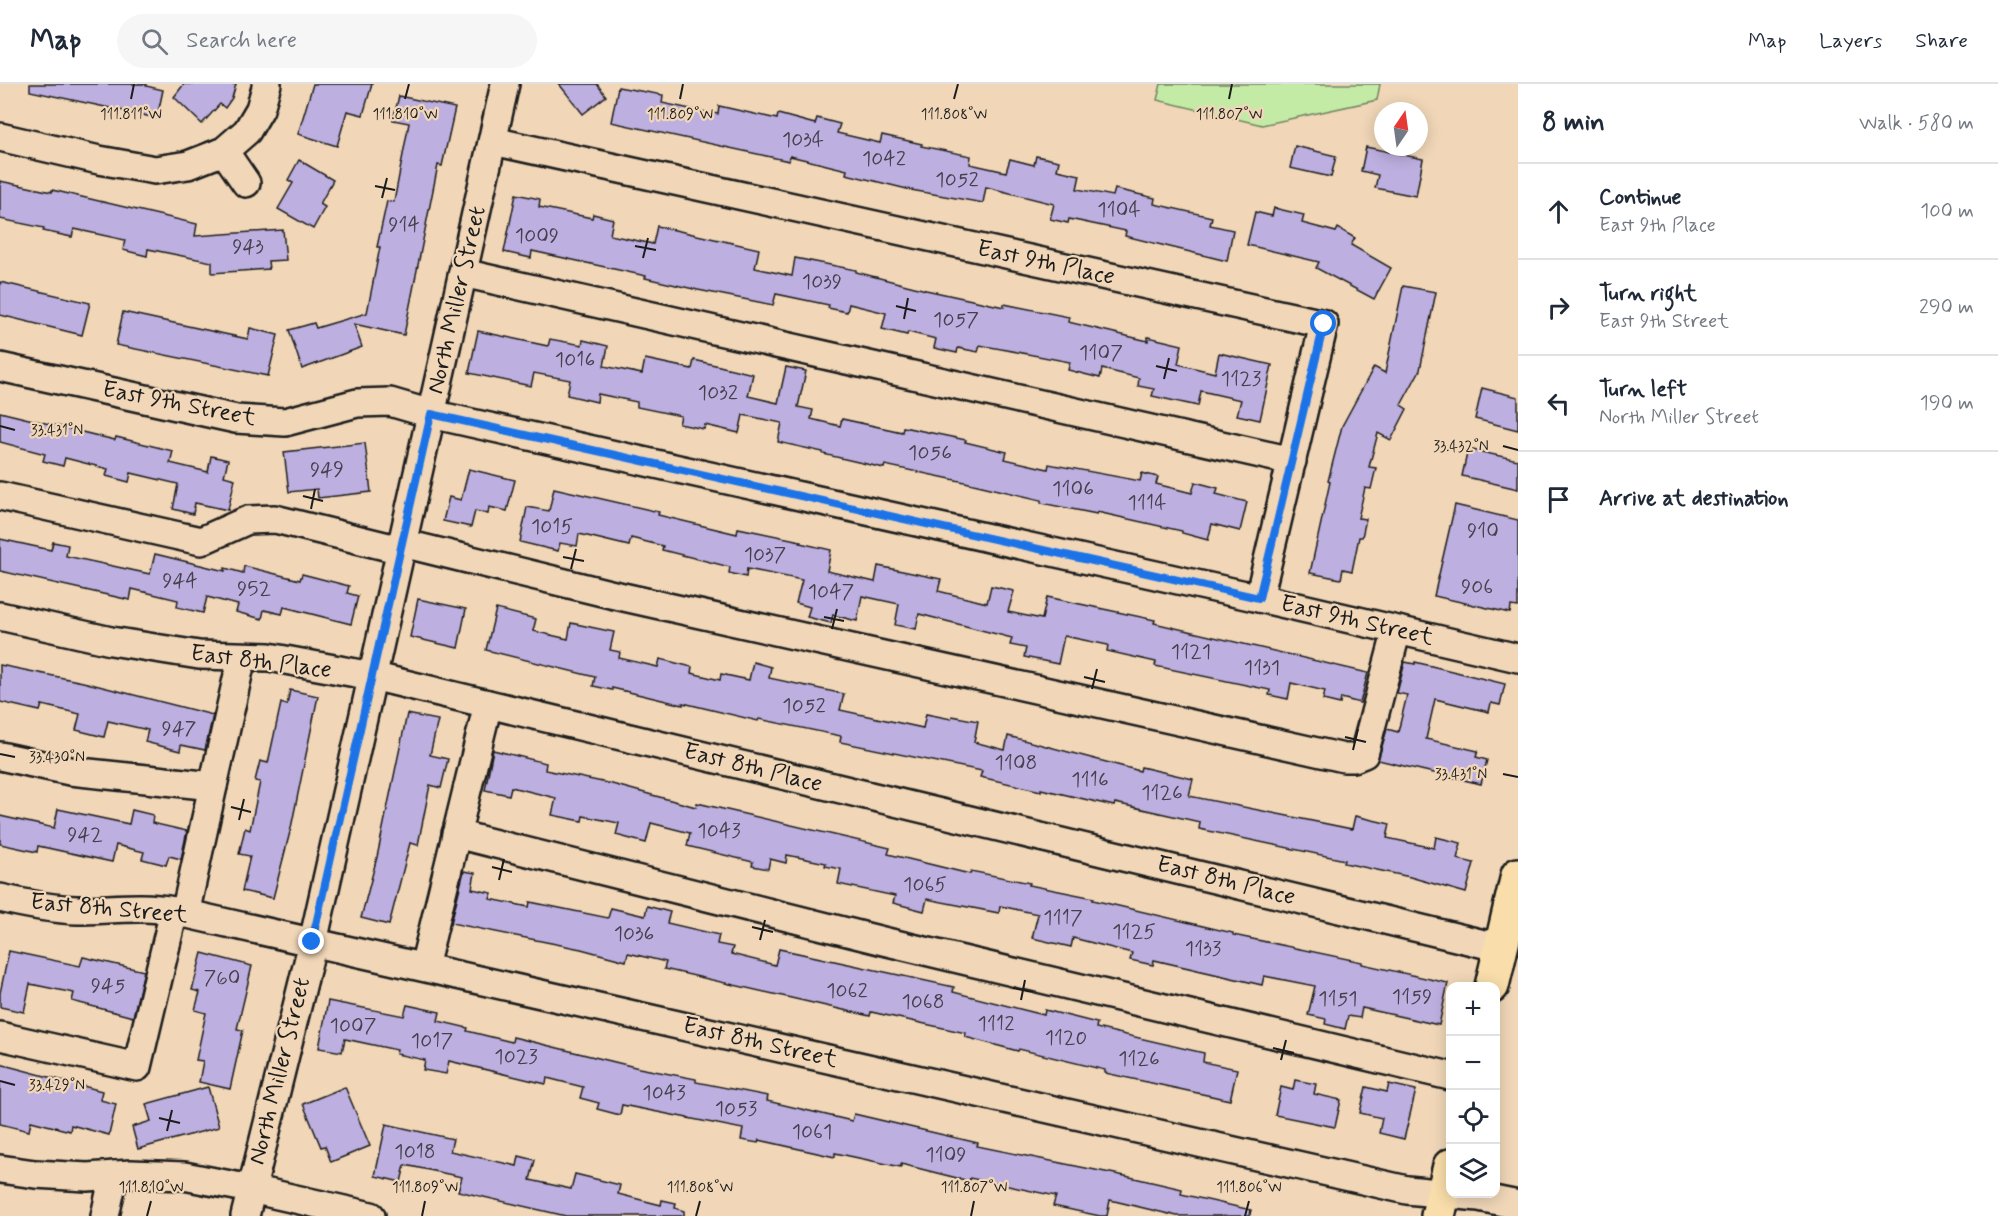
<!DOCTYPE html>
<meta charset="utf-8">
<style>
body{margin:0;font-family:Mynerve,sans-serif;background:#f6f6f7;color:#1f2937}
.controls{position:absolute;right:18px;bottom:18px;display:grid;overflow:hidden;border-radius:12px;box-shadow:0 3px 15px #0003}
.controls button{width:54px;height:54px;display:grid;place-items:center;padding:0;border:0;border-bottom:2px solid #e0e1e3;background:#fff;color:#1f2937;font:30px sans-serif}
.compass{position:absolute;left:1374px;top:18px;width:54px;height:54px;border-radius:50%;background:#fff;box-shadow:0 3px 15px #0003;rotate:13deg}
.stop{position:absolute;width:18px;height:18px;margin:-14px;border:4px solid #1a73e8;border-radius:50%;background:#fff}
.stop.end{background:#1a73e8;border-color:#fff;box-shadow:0 2px 6px #0008}
.list{margin:0;padding:0;list-style:none}
h2{display:flex;justify-content:space-between;align-items:center;height:78px;margin:0;padding:0 24px;font-size:26px}
h2 small{font-size:20px;font-weight:400;color:#747a83}
.list li{display:grid;grid-template-columns:39px 1fr auto;gap:18px;align-items:center;box-sizing:border-box;height:96px;padding:0 24px;border-top:2px solid #e0e1e3}
.list b{display:block;font-size:22px;white-space:nowrap}
.list p{margin:0;font-size:20px;white-space:nowrap;color:#747a83}
.list em{font-size:20px;font-style:normal;color:#747a83}
.icon{flex:none;width:33px;height:33px;fill:none;stroke:currentColor;stroke-width:2;stroke-linecap:round;stroke-linejoin:round}
.map{position:relative;flex:none;width:1518px;height:1132px;overflow:hidden}
header{display:flex;align-items:center;gap:36px;box-sizing:border-box;height:84px;padding:0 30px;background:#fff;border-bottom:2px solid #e0e1e3}
header strong{font-size:28px}
nav{display:flex;gap:33px;margin-inline-start:auto;font-size:21px}
.search{width:420px;height:54px;background:#f6f6f7;display:flex;align-items:center;gap:15px;box-sizing:border-box;padding:0 21px;border-radius:33px;color:#747a83;font-size:22px}
main{display:flex}
aside{flex:1;background:#fff}
.map>svg:first-child{display:block}
</style>
<header>
<strong>Map</strong>
<div class="search"><svg class="icon" aria-label="search" viewBox="0 0 24 24"><circle cx="10" cy="10" r="6"/><path d="M15 15l6 6"/></svg>Search here</div>
<nav><a>Map</a><a>Layers</a><a>Share</a></nav>
</header>
<main>
<div class="map">
<svg width="1518" height="1132" viewBox="0 0 1518 1132">
<rect width="100%" height="100%" fill="#f1d7b8"/>
<filter id="ink" filterUnits="userSpaceOnUse"><feTurbulence type="fractalNoise" baseFrequency=".0167" numOctaves="2"/><feDisplacementMap in="SourceGraphic" scale="12" xChannelSelector="R" yChannelSelector="G"/><feConvolveMatrix kernelMatrix="1 2 1 2 8 2 1 2 1" color-interpolation-filters="sRGB"/></filter>
<g filter="url(#ink)">
<!-- green -->
<polygon fill="#c3eba6" stroke="#708461" stroke-width="1.5" points="1161,0 1380,0 1377,16 1262,41 1157,16"/>
<!-- building -->
<g fill="#bdafe0" stroke="#1c1c1c" stroke-width="1.5">
<polygon points="30,0 146,0 146,2 163,6 157,34 30,7"/>
<polygon points="184,0 236,0 232,14 225,24 220,20 202,40 174,13"/>
<polygon points="313,0 372,0 363,31 347,27 337,62 298,50"/>
<polygon points="559,0 597,0 606,12 583,30"/>
<polygon points="618,3 663,11 662,19 695,26 718,30 719,22 777,35 778,30 815,40 817,34 840,40 837,49 880,59 882,51 922,60 921,62 971,72 970,80 1006,88 1010,75 1034,81 1036,72 1059,77 1057,86 1080,91 1077,105 1113,112 1115,105 1155,114 1154,120 1212,133 1210,141 1233,146 1227,177 1125,152 1126,147 1069,135 1068,139 1050,135 1054,120 986,103 983,119 911,106 846,90 847,86 790,72 789,77 611,38"/>
<polygon points="399,12 455,24 442,82 438,81 404,251 354,240 362,263 302,285 289,246 314,239 316,244 367,229 380,163 377,163 387,117 394,118 409,39 393,36"/>
<polygon points="1295,62 1336,72 1331,93 1290,84"/>
<polygon points="1366,63 1423,75 1416,112 1375,104 1378,91 1361,87"/>
<polygon points="299,76 333,96 320,120 325,123 313,145 278,125 293,99 288,96"/>
<polygon points="0,97 52,108 52,106 197,140 195,152 283,146 286,176 268,177 269,185 212,189 212,178 148,165 147,172 123,166 125,156 74,145 72,153 43,147 44,144 0,135"/>
<polygon points="516,110 540,115 539,123 592,134 593,130 613,135 610,151 653,160 657,142 759,165 755,184 792,192 795,174 856,186 856,188 926,206 1004,223 1004,220 1069,233 1068,238 1148,257 1148,253 1182,261 1178,280 1215,289 1219,269 1272,281 1260,336 1237,331 1241,316 1201,307 1198,322 1152,312 1154,305 1138,302 1139,294 1102,285 1100,294 1068,286 1070,278 980,261 978,268 958,264 957,269 934,264 936,255 908,248 907,251 882,245 886,229 849,220 847,228 828,224 829,221 776,210 773,221 698,206 645,194 646,192 532,167 531,174 504,168"/>
<polygon points="1274,124 1304,131 1302,139 1336,148 1338,144 1355,154 1351,161 1391,184 1374,215 1316,184 1319,178 1247,161 1255,128 1272,132"/>
<polygon points="0,198 90,219 82,251 0,231"/>
<polygon points="1403,202 1436,208 1420,286 1401,321 1407,325 1391,356 1378,349 1369,383 1376,384 1371,405 1365,404 1358,434 1366,435 1362,453 1359,453 1352,487 1343,485 1341,495 1310,489 1330,398 1328,397 1342,342 1374,283 1385,289"/>
<polygon points="123,228 248,255 250,244 278,251 268,292 116,261"/>
<polygon points="478,247 548,262 550,255 582,261 583,256 608,262 604,282 642,290 645,275 692,285 694,276 753,290 748,312 778,319 786,283 806,287 798,323 813,326 811,335 840,342 842,335 902,348 903,343 966,356 965,358 1007,368 1005,375 1048,385 1049,380 1140,397 1142,389 1158,393 1156,400 1192,409 1195,398 1218,404 1216,410 1247,418 1240,447 1212,440 1208,456 1182,449 1182,447 1097,428 1097,430 1041,419 1041,416 965,398 885,381 884,384 823,370 823,368 778,358 782,339 743,331 739,349 705,341 704,345 679,340 681,332 637,323 637,318 598,310 597,318 567,311 570,296 534,289 531,302 469,289"/>
<polygon points="1482,304 1518,313 1518,346 1475,335"/>
<polygon points="0,328 115,356 116,353 173,367 170,379 208,388 211,372 228,376 224,392 235,395 228,426 195,419 193,430 173,425 178,400 131,389 129,398 106,392 108,385 65,374 63,382 43,377 45,370 0,358"/>
<polygon points="365,359 371,408 318,414 317,405 289,408 284,368"/>
<polygon points="1468,365 1518,376 1518,405 1462,392"/>
<polygon points="469,385 515,396 507,427 489,423 488,430 475,427 471,443 443,437 449,413 461,416"/>
<polygon points="554,404 659,428 658,431 737,450 738,444 801,457 800,459 831,466 827,487 875,498 878,482 941,495 938,507 987,519 991,502 1014,507 1008,528 1042,535 1047,513 1155,536 1154,539 1368,589 1360,619 1341,614 1340,620 1323,616 1325,607 1291,599 1288,615 1269,611 1270,606 1155,582 1156,578 1107,567 1108,561 1064,552 1058,580 1024,573 1026,564 1010,561 1012,554 919,530 916,545 895,541 899,520 862,512 857,537 833,531 831,539 807,533 810,523 796,519 802,496 747,485 746,493 729,489 730,483 662,466 663,462 631,454 629,462 579,450 577,462 560,459 558,467 520,458 527,423 549,427"/>
<polygon points="1455,421 1518,436 1518,523 1511,522 1510,529 1434,512"/>
<polygon points="0,455 51,466 53,458 68,461 66,472 150,490 155,470 225,487 225,484 243,489 244,482 300,496 302,490 349,502 347,509 358,512 351,540 284,523 282,530 264,526 262,535 236,528 238,521 207,513 203,529 177,523 178,516 132,505 130,516 0,487"/>
<polygon points="418,515 466,525 458,564 410,553"/>
<polygon points="496,525 536,535 533,547 568,555 571,539 614,548 610,566 620,568 619,574 658,583 660,575 692,583 691,589 720,596 721,590 749,596 753,578 771,583 769,594 844,610 840,626 923,644 926,630 951,635 952,632 978,637 974,658 1005,666 1008,652 1140,687 1141,683 1193,695 1189,712 1352,745 1355,732 1390,740 1387,754 1434,764 1436,753 1461,759 1457,775 1474,779 1466,809 1410,793 1344,779 1345,776 1199,745 1200,738 1115,719 1114,722 1041,705 1041,707 980,693 982,687 840,658 841,652 759,635 758,637 683,619 683,621 612,604 612,606 593,602 595,593 486,566"/>
<polygon points="1405,578 1415,580 1415,578 1505,600 1500,621 1491,619 1489,628 1435,615 1426,655 1478,667 1476,673 1487,676 1481,700 1378,676 1387,645 1398,648 1407,611 1397,609"/>
<polygon points="0,581 83,598 213,631 205,666 181,661 180,667 145,658 148,646 108,637 104,653 76,646 80,630 42,621 40,627 0,618"/>
<polygon points="290,606 318,612 291,744 273,814 242,807 250,772 239,770 245,744 250,746 260,698 255,697 260,677 268,679 281,619 287,621"/>
<polygon points="407,630 438,636 430,671 448,675 441,704 430,701 418,761 410,759 389,841 361,834 377,773"/>
<polygon points="493,666 546,679 545,686 612,700 696,723 697,719 890,764 888,770 970,790 971,787 1030,799 1029,801 1094,814 1093,816 1233,849 1233,851 1362,878 1362,880 1448,899 1439,941 1362,924 1360,934 1348,932 1345,945 1325,940 1326,935 1308,931 1315,902 1264,892 1262,901 1154,876 1153,881 1130,876 1132,869 1073,854 1071,863 1032,854 1038,830 1000,822 999,829 927,815 924,827 893,819 895,812 838,800 841,785 825,782 826,779 787,771 786,779 770,775 768,785 752,782 753,778 687,762 690,749 651,739 646,759 616,751 619,739 583,732 582,737 552,731 556,714 511,703 509,711 485,706"/>
<polygon points="58,725 129,740 132,726 153,731 152,739 187,747 181,775 169,772 166,781 142,775 144,768 116,761 112,778 38,762 37,768 0,760 0,732 54,744"/>
<polygon points="464,787 475,789 472,805 492,809 490,815 529,823 530,818 608,834 611,824 645,832 647,822 670,828 667,839 719,851 717,860 733,863 731,870 775,881 779,865 954,903 953,908 1044,931 1045,926 1097,939 1096,944 1204,969 1203,978 1237,985 1230,1016 1105,989 1105,986 1019,965 1018,967 965,953 966,949 871,928 870,932 664,885 666,878 628,869 626,877 581,865 451,839"/>
<polygon points="9,867 80,882 83,873 144,887 133,933 72,917 74,909 30,900 24,928 0,923 0,909"/>
<polygon points="202,869 252,882 237,945 243,946 230,1005 199,998 203,977 196,976 206,929 195,926 200,908 192,906"/>
<polygon points="328,917 404,932 407,921 440,928 438,937 468,944 467,947 512,958 513,953 639,984 696,995 696,998 768,1012 767,1017 852,1037 854,1030 978,1059 977,1062 1130,1093 1182,1105 1181,1110 1251,1126 1250,1132 1177,1132 1110,1116 1107,1132 1100,1132 1053,1122 1056,1112 970,1094 969,1097 901,1080 901,1083 835,1069 835,1073 759,1056 758,1059 741,1056 743,1045 622,1021 620,1031 597,1025 599,1019 580,1014 583,1003 547,994 546,1000 449,977 446,990 423,986 425,976 396,970 397,966 345,955 342,968 319,964"/>
<polygon points="0,980 102,1007 100,1016 116,1020 109,1051 71,1041 70,1047 31,1037 29,1047 0,1040"/>
<polygon points="1295,996 1316,1000 1314,1010 1341,1016 1335,1043 1275,1031 1281,1003 1293,1006"/>
<polygon points="1389,1000 1416,1006 1404,1055 1379,1049 1382,1034 1360,1029 1366,1003 1387,1008"/>
<polygon points="208,1003 219,1043 138,1065 132,1043 151,1037 146,1020"/>
<polygon points="345,1003 370,1062 331,1078 325,1062 321,1063 303,1020"/>
<polygon points="386,1040 453,1055 450,1067 517,1082 519,1072 535,1076 530,1096 571,1105 575,1090 620,1101 618,1110 661,1121 662,1116 676,1119 675,1124 684,1127 684,1132 566,1132 458,1107 462,1093 405,1081 401,1098 375,1092"/>
</g>
<g fill="none" stroke-linecap="round" stroke-linejoin="round">
<defs>
<g id="minor">
<polyline points="0,53 99,76 155,86 188,81 224,67 247,47 260,25 267,0"/>
<polyline points="493,57 1324,240 1259,514"/>
<polyline points="224,67 246,99"/>
<polyline points="463,189 1292,377"/>
<polyline points="0,283 236,335 285,338 357,319 390,318 431,330 1259,514 1518,574"/>
<polyline points="0,412 201,457 248,436 275,435 401,466"/>
<polyline points="402,459 610,510 1344,674 1354,674 1364,670 1397,546"/>
<polyline points="0,532 111,557 199,571 269,573 372,592 1501,864"/>
<polyline points="0,672 70,687 213,702 242,573"/>
<polyline points="456,750 883,857 1450,992"/>
<path d="M0 814C26 820 51 825 77 826 110 826 142 821 174 827L1407 1106 1479 1113 1518 1121"/>
<polyline points="185,830 213,702"/>
<polyline points="424,883 488,620"/>
<polyline points="0,952 137,983 174,827"/>
<polyline points="0,1085 35,1090 87,1093 131,1090 184,1092 251,1105 371,1132"/>
<polyline points="105,1132 114,1091"/>
<polyline points="245,1132 313,858 505,0"/>
</g>
<g id="major">
<polyline points="1492,902 1518,791"/>
<polyline points="1438,1132 1450,1082"/>
</g>
</defs>
<!-- minor casing -->
<use href="#minor" stroke="#1c1c1c" stroke-width="32"/>
<!-- major casing -->
<use href="#major" stroke="#1c1c1c" stroke-width="38"/>
<!-- minor -->
<use href="#minor" stroke="#f1d7b8" stroke-width="27"/>
<!-- major -->
<use href="#major" stroke="#f9deab" stroke-width="33"/>
</g>
</g>
<g fill="none" stroke-linecap="round" stroke-linejoin="round" filter="url(#ink)">
<!-- route -->
<polyline stroke="#1a73e8" stroke-width="8" points="312,858 431,330 1259,514 1324,240"/>
</g>
<!-- ticks -->
<path fill="none" stroke="#1c1c1c" stroke-width="2" d="M131 15 134 0M405 15 409 0M680 15 683 0M954 15 958 0M1229 15 1232 0M375 102 395 106M382 114 387 94M635 162 656 166M643 174 648 154M896 222 916 227M904 235 908 214M1156 282 1177 287M1164 295 1169 274M0 342 15 346M1503 362 1518 366M303 412 323 417M311 425 315 405M563 473 584 477M571 485 576 465M824 533 844 537M832 545 837 525M1084 593 1105 598M1092 605 1097 585M1345 653 1366 658M1353 666 1358 645M0 670 15 673M1503 690 1518 693M231 723 251 728M239 736 244 715M492 783 512 788M499 796 504 775M752 843 773 848M760 856 765 836M1013 904 1033 908M1021 916 1025 896M1273 964 1294 969M1281 976 1286 956M0 997 15 1001M159 1034 180 1039M167 1047 172 1026M147 1132 151 1117M422 1132 425 1117M696 1132 700 1117M971 1132 974 1117M1245 1132 1249 1117"/>
<g text-anchor="middle" dominant-baseline="central" stroke-width="4.5" stroke-linejoin="round" paint-order="stroke">
<!-- number labels -->
<g font-size="21" fill="#44414d">
<text x="803" y="56">1034</text>
<text x="884" y="75">1042</text>
<text x="957" y="96">1052</text>
<text x="1119" y="126">1104</text>
<text x="404" y="141">914</text>
<text x="537" y="152">1009</text>
<text x="248" y="163">943</text>
<text x="822" y="198">1039</text>
<text x="956" y="236">1057</text>
<text x="1101" y="269">1107</text>
<text x="575" y="276">1016</text>
<text x="1241" y="295">1123</text>
<text x="718" y="309">1032</text>
<text x="930" y="369">1056</text>
<text x="327" y="386">949</text>
<text x="1073" y="405">1106</text>
<text x="1147" y="419">1114</text>
<text x="552" y="443">1015</text>
<text x="1483" y="447">910</text>
<text x="765" y="471">1037</text>
<text x="180" y="497">944</text>
<text x="1477" y="503">906</text>
<text x="254" y="505">952</text>
<text x="831" y="508">1047</text>
<text x="1191" y="568">1121</text>
<text x="1262" y="584">1131</text>
<text x="804" y="622">1052</text>
<text x="179" y="645">947</text>
<text x="1016" y="679">1108</text>
<text x="1090" y="696">1116</text>
<text x="1162" y="709">1126</text>
<text x="719" y="747">1043</text>
<text x="85" y="751">942</text>
<text x="925" y="801">1065</text>
<text x="1063" y="834">1117</text>
<text x="1134" y="848">1125</text>
<text x="634" y="850">1036</text>
<text x="1203" y="865">1133</text>
<text x="222" y="894">760</text>
<text x="108" y="902">945</text>
<text x="847" y="907">1062</text>
<text x="1412" y="913">1159</text>
<text x="1338" y="915">1151</text>
<text x="923" y="918">1068</text>
<text x="996" y="940">1112</text>
<text x="353" y="942">1007</text>
<text x="1066" y="954">1120</text>
<text x="432" y="957">1017</text>
<text x="516" y="973">1023</text>
<text x="1139" y="975">1126</text>
<text x="664" y="1009">1043</text>
<text x="736" y="1025">1053</text>
<text x="812" y="1048">1061</text>
<text x="415" y="1068">1018</text>
<text x="946" y="1071">1109</text>
</g>
<!-- street labels -->
<g font-size="24" fill="#1c1c1c" stroke="#f1d7b8">
<text transform="translate(1046 179) rotate(12)">East 9th Place</text>
<text transform="translate(457 216) rotate(-77)">North Miller Street</text>
<text transform="translate(179 320) rotate(11)">East 9th Street</text>
<text transform="translate(1357 537) rotate(13)">East 9th Street</text>
<text transform="translate(261 578) rotate(7)">East 8th Place</text>
<text transform="translate(753 684) rotate(14)">East 8th Place</text>
<text transform="translate(1226 797) rotate(14)">East 8th Place</text>
<text transform="translate(109 825) rotate(5)">East 8th Street</text>
<text transform="translate(760 959) rotate(13)">East 8th Street</text>
<text transform="translate(280 987) rotate(-76)">North Miller Street</text>
</g>
</g>
<g font-size="15" text-anchor="middle" fill="#1c1c1c" stroke="#f1d7b8" stroke-width="4.5" stroke-linejoin="round" paint-order="stroke">
<text x="131" y="35">111.811°W</text>
<text x="405" y="35">111.810°W</text>
<text x="680" y="35">111.809°W</text>
<text x="954" y="35">111.808°W</text>
<text x="1229" y="35">111.807°W</text>
<text x="57" y="351">33.431°N</text>
<text x="1461" y="367">33.432°N</text>
<text x="57" y="678">33.430°N</text>
<text x="1461" y="695">33.431°N</text>
<text x="57" y="1006">33.429°N</text>
<text x="151" y="1108">111.810°W</text>
<text x="425" y="1108">111.809°W</text>
<text x="700" y="1108">111.808°W</text>
<text x="974" y="1108">111.807°W</text>
<text x="1249" y="1108">111.806°W</text>
</g>
</svg>
<div class="controls">
<button>+</button>
<button>−</button>
<button><svg class="icon" aria-label="locate" viewBox="0 0 24 24"><circle cx="12" cy="12" r="6"/><path d="M12 2v4M12 18v4M2 12h4M18 12h4"/></svg></button>
<button><svg class="icon" aria-label="layers" viewBox="0 0 24 24"><path d="M12 4l9 5-9 5-9-5zM3 14l9 5 9-5"/></svg></button>
</div>
<svg class="compass" viewBox="-18 -18 36 36"><path d="M0-13l5 13h-10z" fill="#e53935"/><path d="M0 13l5-13h-10z" fill="#747a83"/></svg>
<div class="stop" style="left:1324px;top:240px"></div>
<div class="stop end" style="left:312px;top:858px"></div>
</div>
<aside>
<h2>8 min<small>Walk · 580 m</small></h2>
<ul class="list">
<li><svg class="icon" aria-label="ahead" viewBox="0 0 24 24"><path d="M12 20V5M6 11l6-6 6 6"/></svg><div><b>Continue</b><p>East 9th Place</p></div><em>100 m</em></li>
<li><svg class="icon" aria-label="right" viewBox="0 0 24 24"><path d="M7 20v-9h11M14 6l5 5-5 5"/></svg><div><b>Turn right</b><p>East 9th Street</p></div><em>290 m</em></li>
<li><svg class="icon" aria-label="left" viewBox="0 0 24 24"><path d="M17 20v-9H6M10 6l-5 5 5 5"/></svg><div><b>Turn left</b><p>North Miller Street</p></div><em>190 m</em></li>
<li><svg class="icon" aria-label="arrive" viewBox="0 0 24 24"><path d="M6 21V4h12l-3 4 3 4H6"/></svg><div><b>Arrive at destination</b></div></li>
</ul>
</aside>
</main>
